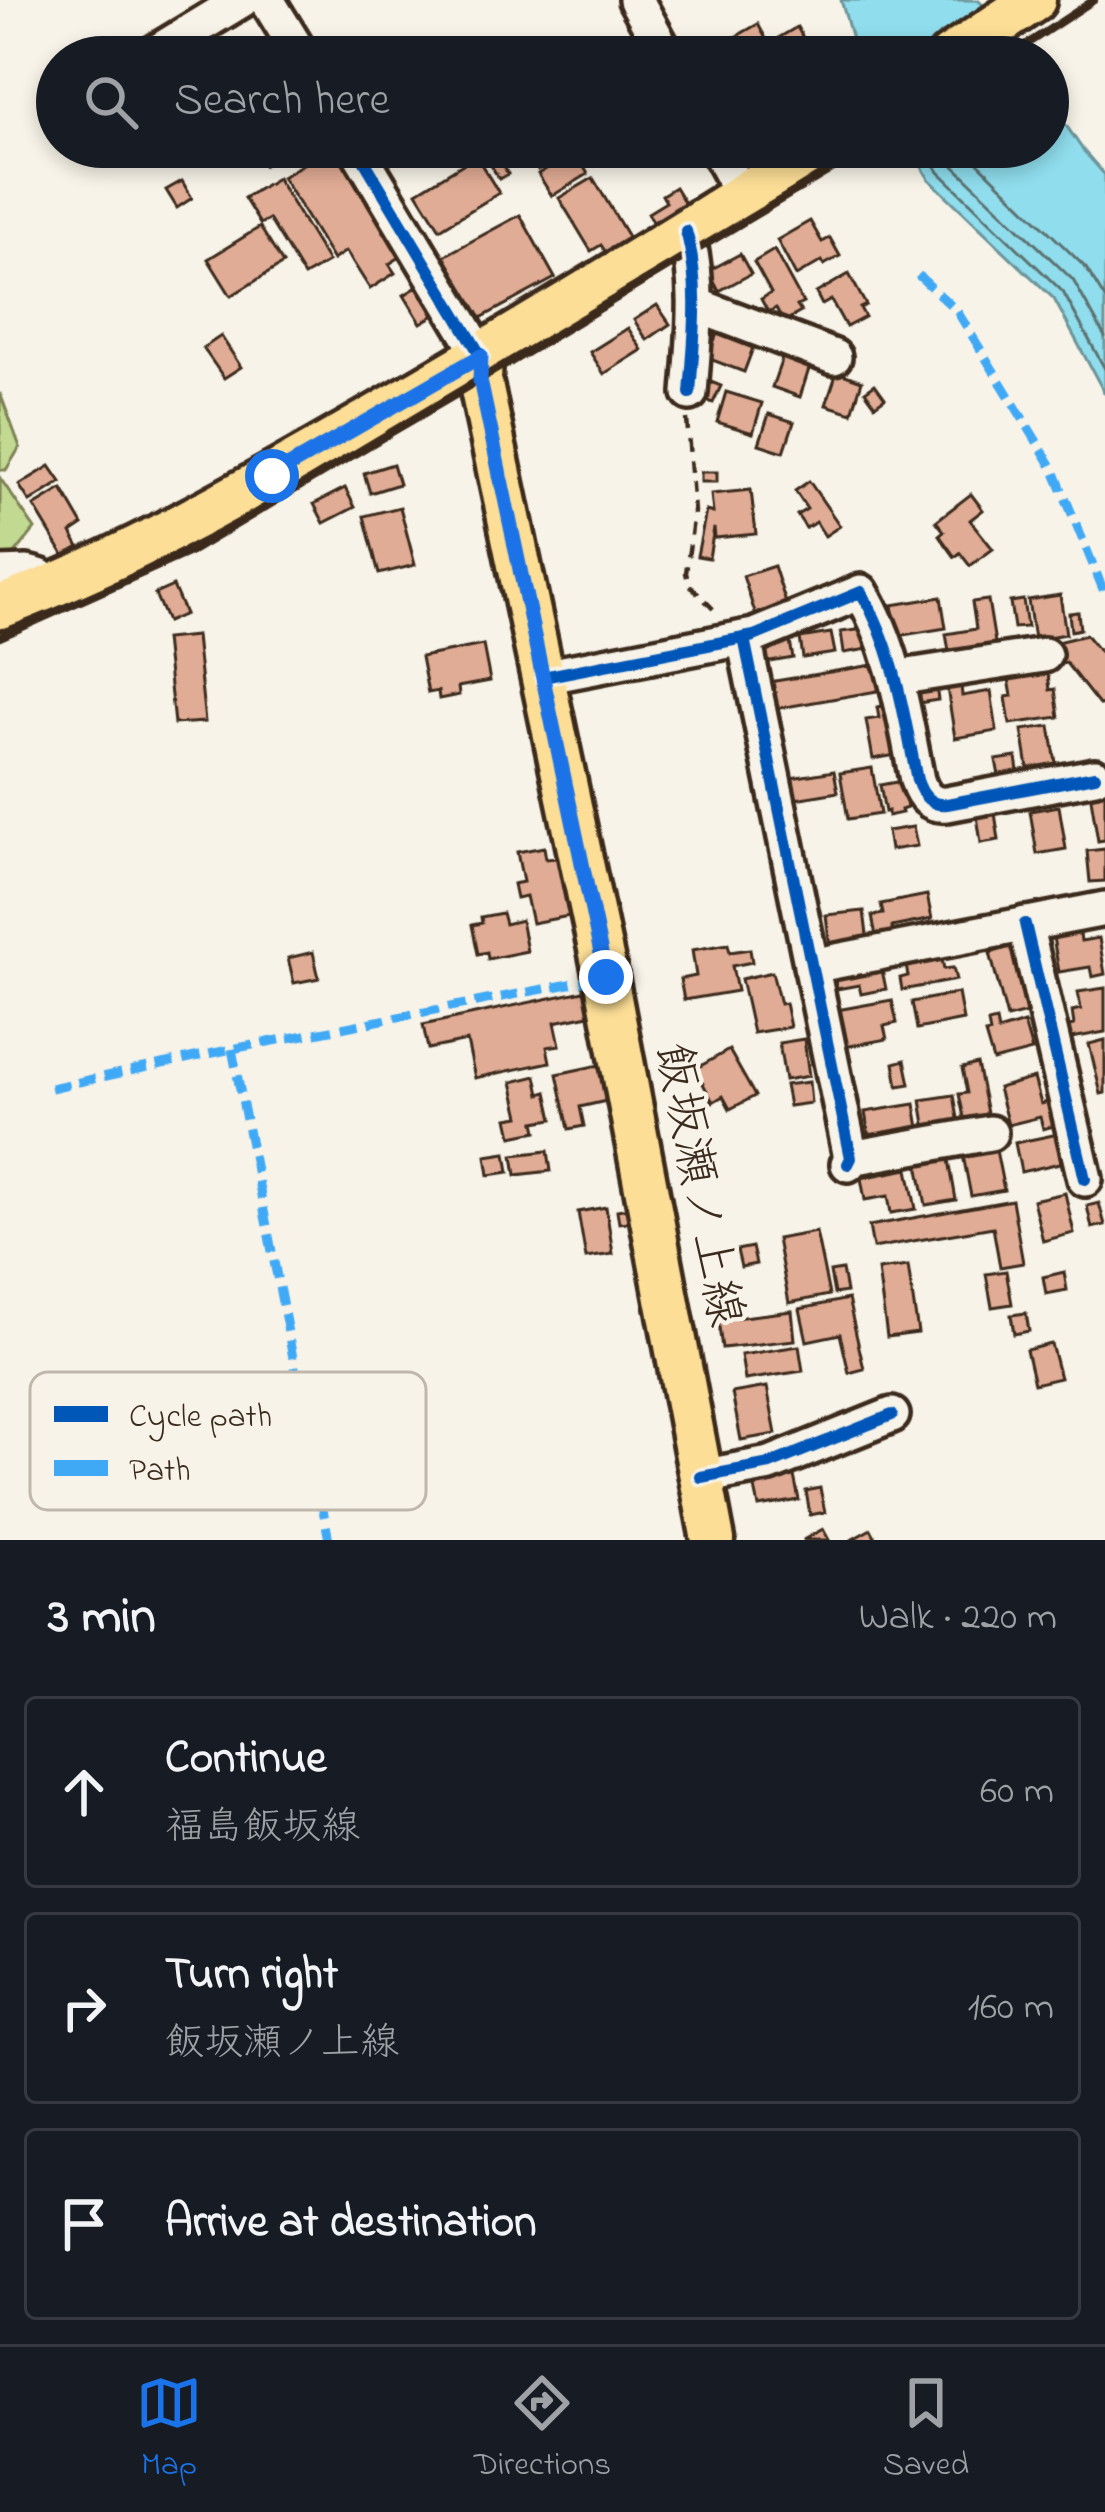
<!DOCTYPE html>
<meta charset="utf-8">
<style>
body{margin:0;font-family:"Indie Flower","Klee One",sans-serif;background:#20242c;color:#f1f3f6}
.stop{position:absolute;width:36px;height:36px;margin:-27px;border:9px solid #1a73e8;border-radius:50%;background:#fff}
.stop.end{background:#1a73e8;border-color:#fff;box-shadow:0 3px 12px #0008}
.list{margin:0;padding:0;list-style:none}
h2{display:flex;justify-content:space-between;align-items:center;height:156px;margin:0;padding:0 48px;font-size:51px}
h2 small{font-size:39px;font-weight:400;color:#9ea1a6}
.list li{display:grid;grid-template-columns:78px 1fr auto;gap:36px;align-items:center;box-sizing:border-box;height:192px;margin:0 24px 24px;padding:0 24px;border:3px solid #363941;border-radius:12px}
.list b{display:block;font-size:45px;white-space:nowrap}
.list p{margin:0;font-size:39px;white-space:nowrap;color:#9ea1a6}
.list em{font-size:39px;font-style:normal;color:#9ea1a6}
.icon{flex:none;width:66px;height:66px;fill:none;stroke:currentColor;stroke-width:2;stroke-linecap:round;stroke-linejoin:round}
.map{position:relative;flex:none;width:1105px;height:1540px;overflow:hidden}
.search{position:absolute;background:#171b24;box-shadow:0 6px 18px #0003;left:36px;right:36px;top:36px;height:132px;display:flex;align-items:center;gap:30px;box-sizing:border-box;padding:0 42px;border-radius:66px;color:#9ea1a6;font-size:45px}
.sheet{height:804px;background:#171b24}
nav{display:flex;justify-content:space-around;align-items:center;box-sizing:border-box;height:168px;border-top:3px solid #363941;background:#171b24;font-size:33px;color:#9ea1a6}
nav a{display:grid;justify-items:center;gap:6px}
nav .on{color:#1a73e8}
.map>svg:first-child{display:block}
</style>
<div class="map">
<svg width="1105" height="1540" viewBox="0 0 1105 1540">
<rect width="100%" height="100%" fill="#f7f3e8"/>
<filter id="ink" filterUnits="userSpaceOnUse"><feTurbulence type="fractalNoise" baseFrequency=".00833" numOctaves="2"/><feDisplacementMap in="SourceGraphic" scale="24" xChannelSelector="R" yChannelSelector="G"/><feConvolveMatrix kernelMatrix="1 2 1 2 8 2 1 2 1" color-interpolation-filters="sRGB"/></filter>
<g filter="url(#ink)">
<!-- green -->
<g fill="#c1d990" stroke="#7e8257" stroke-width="3">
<polygon points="0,393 20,447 6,470 0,470"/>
<polygon points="0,478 35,529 14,555 0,556"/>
</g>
<!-- water -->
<g fill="#8fdded" stroke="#6d959a" stroke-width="3">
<polygon points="841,0 979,0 1019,57 857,57"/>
<polygon points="1048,99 1083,150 1105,175 1105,394 1054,299 929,179 910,147 1048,147"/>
</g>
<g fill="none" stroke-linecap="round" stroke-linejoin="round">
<!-- shore -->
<g stroke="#5d7271" stroke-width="3">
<polyline points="924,147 939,172 1063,292 1105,369"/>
<polyline points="941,147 951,163 1073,280 1105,337"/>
<polyline points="962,147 1086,268 1105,299"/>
</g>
</g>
<!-- building -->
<g fill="#e1ac95" stroke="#3b2a1e" stroke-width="3">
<polygon points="758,24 776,57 682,57 678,50 695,41 703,55"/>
<polygon points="797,27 806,43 789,53 780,37"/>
<polygon points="253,147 263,147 271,160 264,165"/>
<polygon points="524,147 574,147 574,149 538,170"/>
<polygon points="636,147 672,147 646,163"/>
<polygon points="725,147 760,147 761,149 734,164"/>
<polygon points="329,148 334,155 341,151 405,254 389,264 395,273 370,289 346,251 333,260 282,177"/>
<polygon points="575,152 588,174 552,196 538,174"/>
<polygon points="497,155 508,174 499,179 488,160"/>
<polygon points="476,156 499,193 440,229 417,192"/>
<polygon points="277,178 328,262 304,276 269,219 260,224 244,198"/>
<polygon points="593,178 630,240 607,254 601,245 591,251 559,198"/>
<polygon points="182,181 192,198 177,208 166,190"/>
<polygon points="675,187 686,205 654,224 648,213 666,202 662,195"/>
<polygon points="520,215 555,278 479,319 444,256"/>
<polygon points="810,221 822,242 830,238 840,256 824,265 822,261 796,276 777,240"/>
<polygon points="260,227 283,264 231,296 208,259"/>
<polygon points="774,250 803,303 797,306 801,312 783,322 776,308 768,312 761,299 771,293 754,262"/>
<polygon points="740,254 751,274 719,291 708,271"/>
<polygon points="849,274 866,305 860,308 865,317 846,327 831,300 822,305 816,293"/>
<polygon points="422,284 440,312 421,323 404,295"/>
<polygon points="657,305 670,324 647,340 634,320"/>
<polygon points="628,328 642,350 604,374 590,352"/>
<polygon points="717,334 753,348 744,372 707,358"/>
<polygon points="221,336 241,367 224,378 203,348"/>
<polygon points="783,356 810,366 800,397 772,387"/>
<polygon points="837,372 862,381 852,413 826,405"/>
<polygon points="711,382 721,386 713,403 704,400"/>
<polygon points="875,384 885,398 875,405 865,391"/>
<polygon points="726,392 762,403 753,433 717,422"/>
<polygon points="769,414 794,422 784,452 759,444"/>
<polygon points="393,464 399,484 370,493 364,473"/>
<polygon points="50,466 61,482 30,502 19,485"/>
<rect x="701" y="472" width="16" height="10"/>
<polygon points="809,481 840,526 825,536 816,522 806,528 797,515 807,509 795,491"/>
<polygon points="345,488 355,507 324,523 314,504"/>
<polygon points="62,489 83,525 71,533 79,547 64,556 34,506"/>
<polygon points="751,490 756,534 715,538 714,528 709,558 697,556 706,511 713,513 711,494"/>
<polygon points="971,494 983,510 970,520 993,549 970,566 960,553 955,557 939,535 944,531 936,521"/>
<polygon points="400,507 415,565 379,574 364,516"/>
<polygon points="774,566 787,606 756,616 743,576"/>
<polygon points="173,586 185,614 167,622 155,594"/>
<polygon points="1060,595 1066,634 1034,639 1028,600"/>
<polygon points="941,597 946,628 897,636 892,605"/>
<polygon points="988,600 996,649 950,657 946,634 976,629 972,602"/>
<polygon points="1023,600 1027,627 1014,628 1010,602"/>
<polygon points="1078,612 1080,629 1071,631 1069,613"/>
<polygon points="865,629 868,649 844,653 841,632"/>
<polygon points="831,633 835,653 803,658 800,638"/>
<polygon points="1086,635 1105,658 1105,704 1099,705 1066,663 1055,665 1048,644"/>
<polygon points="196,636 205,722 174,724 165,639"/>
<polygon points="790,642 793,658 765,663 763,647"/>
<polygon points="483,645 490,681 458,687 459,695 439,699 438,691 428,693 421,657"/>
<polygon points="879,664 883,690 774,709 769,682"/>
<polygon points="1048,674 1050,690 1055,689 1059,717 1010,724 1006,697 1012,696 1009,679"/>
<polygon points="961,685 962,696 991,691 997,731 955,738 947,688"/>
<polygon points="936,686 938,700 912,704 910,690"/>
<polygon points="888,705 896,755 873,759 866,720 879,718 877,707"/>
<polygon points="1050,726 1056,763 1028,768 1022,730"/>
<polygon points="1016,757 1019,778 1000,781 996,760"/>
<polygon points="872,768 880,814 848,819 840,773"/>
<polygon points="834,771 838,792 795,799 791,778"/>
<polygon points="902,781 907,808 901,810 902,813 888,816 888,811 885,812 880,785"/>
<polygon points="1105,789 1105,840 1098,841 1090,792"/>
<polygon points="1059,806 1066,849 1037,854 1030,811"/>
<polygon points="995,813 999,840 981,843 977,816"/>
<polygon points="913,827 917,846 890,850 887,831"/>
<polygon points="544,847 546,859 557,858 569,916 532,923 526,896 516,898 513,884 523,882 517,852"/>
<polygon points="1105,849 1105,881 1090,882 1087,851"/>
<polygon points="927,895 932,919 892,927 894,937 877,941 872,916 883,914 881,904"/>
<polygon points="864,911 868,943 830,947 826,915"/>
<polygon points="502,913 505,924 521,920 527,951 488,959 487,952 478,954 472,925 482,923 481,917"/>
<polygon points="1079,927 1081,941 1099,938 1105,974 1092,977 1090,967 1059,972 1052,931"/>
<polygon points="728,944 730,952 750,949 752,962 732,966 737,991 684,1000 680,979 696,976 692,950"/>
<polygon points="1014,946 1031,1012 1007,1018 990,953"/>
<polygon points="313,952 319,978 294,983 288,958"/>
<polygon points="941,954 944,969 953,968 956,980 902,990 900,978 908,976 905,961"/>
<polygon points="881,965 886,989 861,994 859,985 837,989 834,974"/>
<polygon points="772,972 780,1004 785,1003 790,1027 753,1033 741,979"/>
<polygon points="1105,988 1105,1032 1066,1039 1063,1027 1074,1025 1072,1011 1081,1009 1078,992"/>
<polygon points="588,990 594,1014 555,1022 560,1045 547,1047 550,1062 475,1078 467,1041 428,1049 423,1025"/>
<polygon points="958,993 963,1020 917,1029 912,1002"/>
<polygon points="892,1000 897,1023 884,1026 887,1039 844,1047 837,1010"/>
<polygon points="996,1021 998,1031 1024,1023 1032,1051 993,1061 985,1034 990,1033 988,1023"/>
<polygon points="804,1039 809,1076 785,1080 779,1043"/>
<polygon points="1105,1040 1105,1093 1101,1094 1089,1044"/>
<polygon points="729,1050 755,1096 730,1109 723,1096 713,1102 695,1069"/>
<polygon points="905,1060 910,1084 898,1086 894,1063"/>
<polygon points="977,1064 988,1118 965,1122 959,1094 967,1093 962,1068"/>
<polygon points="599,1065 606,1101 580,1107 584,1126 569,1129 557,1074"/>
<polygon points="536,1076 540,1094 547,1092 553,1119 535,1122 537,1131 512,1136 508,1118 520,1116 512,1082"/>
<polygon points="1034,1078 1041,1104 1054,1100 1061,1124 1043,1129 1040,1117 1008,1125 998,1088"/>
<polygon points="809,1082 811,1103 789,1106 785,1085"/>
<polygon points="954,1095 959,1124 926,1130 921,1100"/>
<polygon points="915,1104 919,1128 869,1136 865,1112"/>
<polygon points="1058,1134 1064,1162 1021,1172 1015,1143"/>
<polygon points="995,1145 1004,1190 971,1196 962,1150"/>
<polygon points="548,1151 551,1171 516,1175 513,1155"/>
<polygon points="506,1153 509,1172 489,1175 486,1156"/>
<polygon points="948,1154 956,1200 926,1205 917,1159"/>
<polygon points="908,1169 916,1209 891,1213 888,1196 865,1200 861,1178"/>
<polygon points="1065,1193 1074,1233 1043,1241 1033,1200"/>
<polygon points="1012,1200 1023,1263 1000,1267 993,1227 873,1248 869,1226"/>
<polygon points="1099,1203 1105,1225 1092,1228 1087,1206"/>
<polygon points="606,1207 613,1254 586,1258 578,1212"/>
<polygon points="629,1208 631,1222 619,1223 617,1210"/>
<polygon points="816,1232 829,1295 789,1303 777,1239"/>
<polygon points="752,1247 756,1264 741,1267 737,1250"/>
<polygon points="908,1266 918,1333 887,1337 878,1270"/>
<polygon points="842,1270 846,1292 834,1294 830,1272"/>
<polygon points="1006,1271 1012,1304 992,1307 986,1274"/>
<polygon points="1064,1272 1067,1290 1046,1294 1043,1277"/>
<polygon points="848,1299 864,1369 849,1373 840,1334 807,1341 800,1309"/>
<polygon points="792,1311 795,1340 722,1348 718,1320"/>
<polygon points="1026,1313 1029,1331 1014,1334 1011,1315"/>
<polygon points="1051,1344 1060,1378 1034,1384 1026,1350"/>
<polygon points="799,1346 803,1371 745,1380 741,1355"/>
<polygon points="767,1387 776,1434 741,1440 732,1393"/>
<polygon points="793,1471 799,1500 759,1507 753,1479"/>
<polygon points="820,1488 825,1512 810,1515 806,1491"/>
<polygon points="823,1529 829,1540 803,1540"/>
<polygon points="871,1529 877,1540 851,1540"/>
</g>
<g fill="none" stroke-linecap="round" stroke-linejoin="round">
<defs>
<g id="minor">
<polyline points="267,0 302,57"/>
<polyline points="636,0 667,57"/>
<polyline points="148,57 242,0"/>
<polyline points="356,147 481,356"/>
<polyline points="716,147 742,195"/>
<path d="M686 231C701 284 694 339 690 393"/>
<polyline points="696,305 834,357"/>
<polyline points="0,574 27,573 39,576 44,590"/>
<polyline points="744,638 851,1158 848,1164"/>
<path d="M543 677 754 636 861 592C895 649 904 715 917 780 922 795 930 806 947 804L1095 776"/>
<polyline points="896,678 1044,655"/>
<polyline points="1025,924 1085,1179"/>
<polyline points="811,966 1105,909"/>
<polyline points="851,1158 990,1133"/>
<polyline points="701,1477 770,1464 892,1415"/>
</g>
<g id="major">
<polyline points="950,57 1034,0"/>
<polyline points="481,356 480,380 606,977 713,1540"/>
<path d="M0 607C128 559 248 490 366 422 519 334 669 242 818 147"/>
</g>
</defs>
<!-- minor casing -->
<use href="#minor" stroke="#3b2a1e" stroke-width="42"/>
<!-- major casing -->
<use href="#major" stroke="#3b2a1e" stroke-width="51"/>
<!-- path -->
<polyline stroke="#3b2a1e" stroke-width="4.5" stroke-dasharray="12 9" stroke-linecap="butt" points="687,419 694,512 686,573 689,584 716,612"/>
<!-- minor -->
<use href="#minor" stroke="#f7f3e8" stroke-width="33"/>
<!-- major -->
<use href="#major" stroke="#fcde96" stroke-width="42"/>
<!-- rail -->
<g stroke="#3b2a1e" stroke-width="8">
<polyline points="1007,57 1094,0"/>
<polyline points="0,637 192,551 869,147"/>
</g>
<!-- quiet -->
<g stroke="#3fa9f5" stroke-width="9" stroke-dasharray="18 9" stroke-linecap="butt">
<polyline points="918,275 957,311 1053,468 1105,594"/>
<polyline points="232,1049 329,1540"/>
<polyline points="51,1088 232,1049 606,977"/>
</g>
<defs>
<g id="cycleway">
<polyline points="356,147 481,356"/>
<path d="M686 231C701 284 694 339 690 393"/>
<polyline points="744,638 851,1158 848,1164"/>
<path d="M543 677 754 636 861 592C895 649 904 715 917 780 922 795 930 806 947 804L1095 776"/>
<polyline points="1025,924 1085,1179"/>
<polyline points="701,1477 770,1464 892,1415"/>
</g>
</defs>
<!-- cycleway casing -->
<use href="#cycleway" stroke="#f7f3e8" stroke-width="20"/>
<!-- cycleway -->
<use href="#cycleway" stroke="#0057b8" stroke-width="12"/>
</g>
</g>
<g fill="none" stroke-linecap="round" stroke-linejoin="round" filter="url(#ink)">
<!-- route -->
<polyline stroke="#1a73e8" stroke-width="15" points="272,476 481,356 480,380 606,977"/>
</g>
<g text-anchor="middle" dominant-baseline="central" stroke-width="9" stroke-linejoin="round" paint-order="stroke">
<!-- street labels -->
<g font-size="48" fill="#3b2a1e" stroke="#f7f3e8">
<text transform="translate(697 1185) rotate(79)">飯坂瀬ノ上線</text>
</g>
</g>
<!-- legend -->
<rect x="30" y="1372" width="396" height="138" rx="18" fill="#f7f3e8" stroke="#bfb7ab" stroke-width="3"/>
<rect x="54" y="1406" width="54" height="16" fill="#0057b8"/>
<rect x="54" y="1460" width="54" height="16" fill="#3fa9f5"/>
<g font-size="33" fill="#3b2a1e">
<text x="129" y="1426">Cycle path</text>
<text x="129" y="1480">Path</text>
</g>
</svg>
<div class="stop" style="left:272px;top:476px"></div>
<div class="stop end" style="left:606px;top:977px"></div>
<div class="search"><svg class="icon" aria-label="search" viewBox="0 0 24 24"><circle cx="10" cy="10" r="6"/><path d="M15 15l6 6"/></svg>Search here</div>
</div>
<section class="sheet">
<h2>3 min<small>Walk · 220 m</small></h2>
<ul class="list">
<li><svg class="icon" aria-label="ahead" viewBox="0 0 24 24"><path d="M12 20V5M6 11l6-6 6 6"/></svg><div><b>Continue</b><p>福島飯坂線</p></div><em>60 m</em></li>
<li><svg class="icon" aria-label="right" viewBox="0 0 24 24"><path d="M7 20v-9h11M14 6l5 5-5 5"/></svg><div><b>Turn right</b><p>飯坂瀬ノ上線</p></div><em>160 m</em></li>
<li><svg class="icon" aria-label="arrive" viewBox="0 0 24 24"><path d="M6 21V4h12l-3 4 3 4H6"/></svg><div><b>Arrive at destination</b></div></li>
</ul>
</section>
<nav>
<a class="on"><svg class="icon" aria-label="map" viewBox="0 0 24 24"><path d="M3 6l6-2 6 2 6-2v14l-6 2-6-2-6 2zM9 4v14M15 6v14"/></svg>Map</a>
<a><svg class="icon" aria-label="directions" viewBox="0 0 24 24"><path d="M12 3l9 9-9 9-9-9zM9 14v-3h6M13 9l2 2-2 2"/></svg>Directions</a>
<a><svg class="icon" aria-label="saved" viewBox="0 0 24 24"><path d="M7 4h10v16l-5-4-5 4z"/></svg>Saved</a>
</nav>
